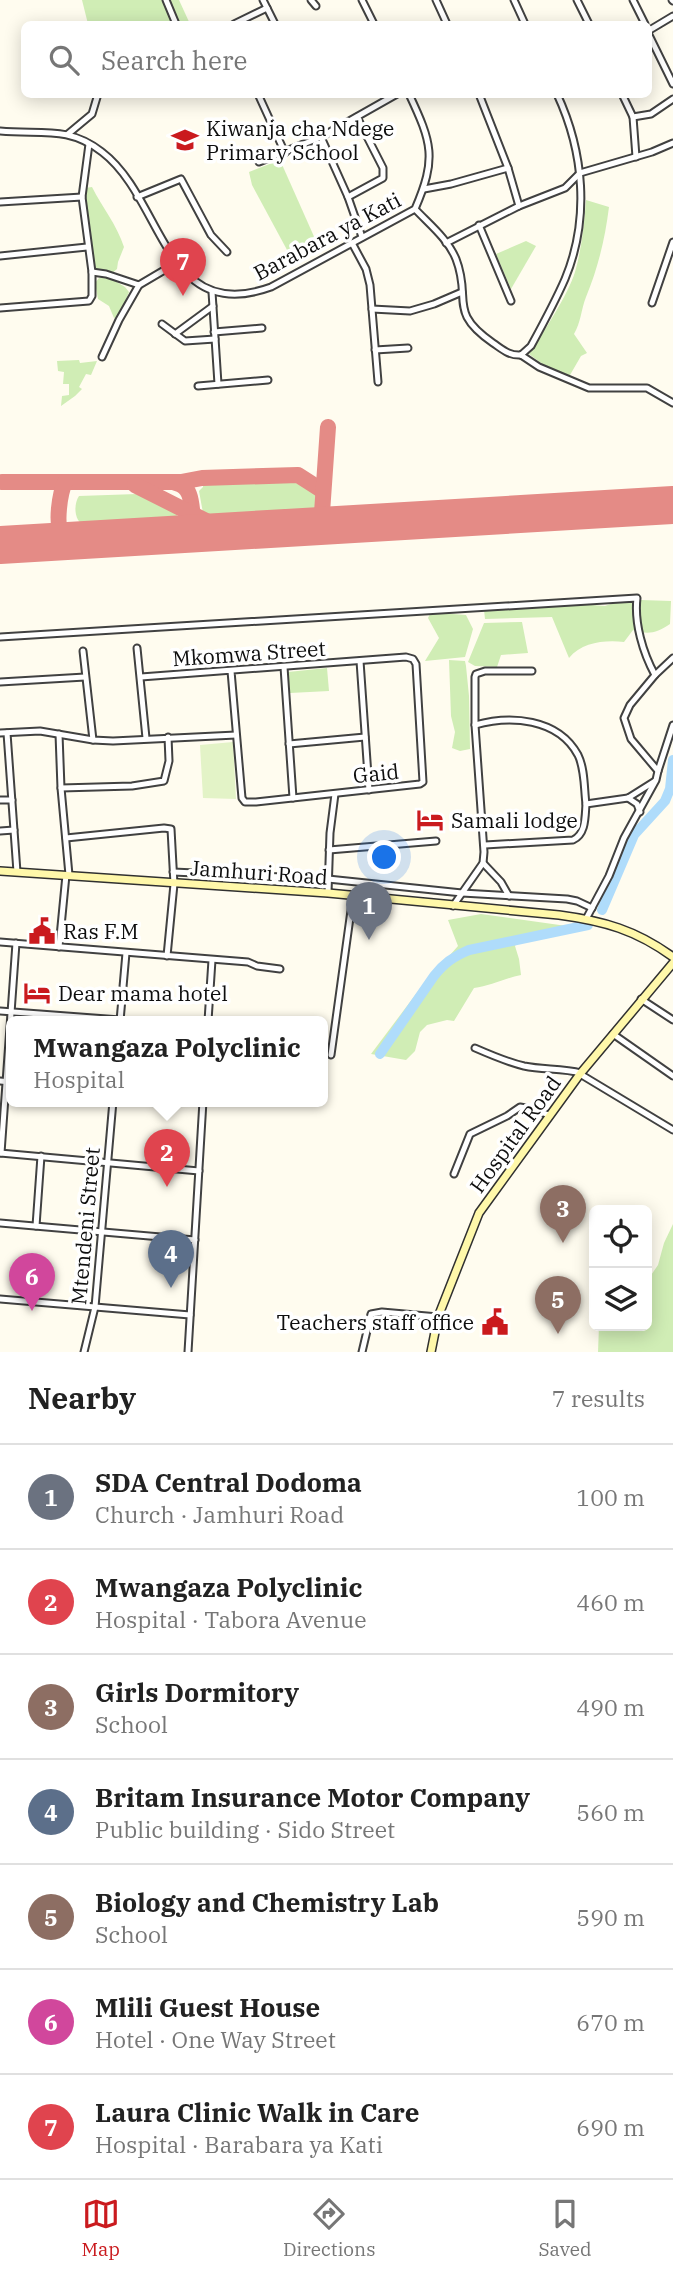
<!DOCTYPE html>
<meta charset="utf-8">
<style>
body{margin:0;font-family:"IBM Plex Serif",serif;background:#f6f6f6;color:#222}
.controls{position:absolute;right:21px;bottom:21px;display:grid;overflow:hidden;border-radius:10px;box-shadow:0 4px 18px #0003}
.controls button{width:63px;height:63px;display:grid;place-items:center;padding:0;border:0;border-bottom:2px solid #e0e0e0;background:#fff;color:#222;font:35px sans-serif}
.you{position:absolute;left:385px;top:858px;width:24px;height:24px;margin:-18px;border:5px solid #fff;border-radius:50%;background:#1a73e8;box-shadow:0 0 0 10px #1a73e833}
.badge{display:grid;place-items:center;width:46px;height:46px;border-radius:50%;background:#ca1a1e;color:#fff;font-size:23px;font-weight:700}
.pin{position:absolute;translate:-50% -58px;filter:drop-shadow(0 2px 4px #0008)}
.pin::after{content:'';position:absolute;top:37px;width:24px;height:21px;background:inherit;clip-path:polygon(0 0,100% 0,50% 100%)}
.popup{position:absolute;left:6px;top:1016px;width:322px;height:91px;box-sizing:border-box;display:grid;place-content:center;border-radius:10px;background:#fff;filter:drop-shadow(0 2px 5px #0005);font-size:23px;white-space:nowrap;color:#767676}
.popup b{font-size:26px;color:#222}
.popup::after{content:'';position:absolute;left:50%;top:100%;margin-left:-14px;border:14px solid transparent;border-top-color:#fff}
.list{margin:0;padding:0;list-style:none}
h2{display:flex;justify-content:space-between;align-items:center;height:91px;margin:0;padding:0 28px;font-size:30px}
h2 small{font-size:23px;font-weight:400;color:#767676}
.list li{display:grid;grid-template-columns:46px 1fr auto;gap:21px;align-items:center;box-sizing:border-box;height:105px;padding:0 28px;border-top:2px solid #e0e0e0}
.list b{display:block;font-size:26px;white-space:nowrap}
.list p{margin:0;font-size:23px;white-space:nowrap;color:#767676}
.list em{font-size:23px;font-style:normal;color:#767676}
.icon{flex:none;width:38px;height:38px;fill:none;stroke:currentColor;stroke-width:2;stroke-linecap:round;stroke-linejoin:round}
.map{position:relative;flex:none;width:673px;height:1352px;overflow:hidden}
.search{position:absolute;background:#fff;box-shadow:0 4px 18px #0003;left:21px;right:21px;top:21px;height:77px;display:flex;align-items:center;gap:18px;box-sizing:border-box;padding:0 24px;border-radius:10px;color:#767676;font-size:26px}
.sheet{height:826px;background:#fff}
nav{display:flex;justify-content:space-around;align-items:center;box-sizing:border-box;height:98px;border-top:2px solid #e0e0e0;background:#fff;font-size:19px;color:#767676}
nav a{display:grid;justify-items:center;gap:4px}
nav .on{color:#ca1a1e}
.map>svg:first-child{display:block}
</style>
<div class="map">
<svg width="673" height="1352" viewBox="0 0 673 1352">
<rect width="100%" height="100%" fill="#fffcef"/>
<!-- green -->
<g fill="#d0edb5">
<polygon points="82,0 179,0 190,24 88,24"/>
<polygon points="280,160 320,250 307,258 293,261 252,185 249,172"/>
<path d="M92 187C102 207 117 225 124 247L118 262 117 269 111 274 95 270 84 196 85 188Z"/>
<path d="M586 200 609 207C605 239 598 268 586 297 581 310 581 322 574 334L587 353 581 356 570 375C555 375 541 363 529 354 543 333 568 295 575 272 582 248 584 224 586 200Z"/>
<polygon points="526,241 536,246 511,289 496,254"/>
<polygon points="107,276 125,287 129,292 119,316 114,318 109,306 98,299 95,283 99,278"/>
<polygon points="79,360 80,363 97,361 91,375 86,374 79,387 82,389 75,396 61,406 62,396 69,395 69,384 63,384 64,372 58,371 57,361"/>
<polygon points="300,481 319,494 318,506 315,512 222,518 203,513 199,491 203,487 203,482"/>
<path d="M137 494 177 513V520L86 526C74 523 73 505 79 496Z"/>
<path d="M641 600 671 601 670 624C657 633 648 635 633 630L624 642C605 640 582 642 569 658L552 617 485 619 484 610 578 604 605 606 619 601Z"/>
<polygon points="439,613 466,615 473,629 465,657 425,661 439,638 428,618 430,614"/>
<polygon points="522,622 528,653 501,655 497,667 475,666 468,662 484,623"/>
<polygon points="449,660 465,661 466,666 469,696 470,749 460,751 452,748 455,732 451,716"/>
<polygon points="327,668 329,691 290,693 288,672"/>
<path d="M481 914 581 928 518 941 515 946 519 959 521 975C505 978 490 986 474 988L454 1021 447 1020 427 1025 420 1032 415 1051 406 1060 371 1054 419 990 458 946 448 920Z"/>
<polygon points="673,1224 673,1352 598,1352 599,1326 647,1326 647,1281 658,1265 664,1243"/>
</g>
<!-- pitch -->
<polygon fill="#e3f3c7" points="233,742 236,799 203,798 200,745"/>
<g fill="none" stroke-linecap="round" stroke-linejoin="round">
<!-- river -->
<g stroke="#afdcfb" stroke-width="10">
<polyline points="602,910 634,835 665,801 670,789 673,760"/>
<path d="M380 1054 434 976C444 963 454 956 469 950L588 925"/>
</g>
<!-- taxiway -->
<g stroke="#e48b86" stroke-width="16">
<polyline points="2,482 181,482 202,478 298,475 323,491"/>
<path d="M65 482C60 493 55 524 62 534 64 538 67 539 71 541"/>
<path d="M176 483C194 486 191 510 194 526L203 533"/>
<polyline points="135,485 218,527 232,531"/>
<polyline points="321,527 328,427"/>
</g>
<!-- runway -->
<polyline stroke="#e48b86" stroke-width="38" points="0,545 673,505"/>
<defs>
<g id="street">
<polyline points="166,0 176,24"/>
<polyline points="263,0 275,24"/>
<polyline points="311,0 316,6"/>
<polyline points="362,0 374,24"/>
<polyline points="436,0 447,24"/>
<polyline points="514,0 525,24"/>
<polyline points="577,0 589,24"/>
<polyline points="633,0 645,24"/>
<polyline points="672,0 673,1"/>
<polyline points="234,24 267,8"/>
<polyline points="648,31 673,16"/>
<polyline points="648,33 673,84"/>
<polyline points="258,94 285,153"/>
<polyline points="479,94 508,168 519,206"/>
<polyline points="622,94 633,117 651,114 673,99"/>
<polyline points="633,117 636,157"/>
<path d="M0 131C39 135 68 125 102 152 164 199 164 326 271 287L415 209C437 158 432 143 409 94"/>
<polyline points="68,134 92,114 98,94"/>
<polyline points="321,137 348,197 362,237"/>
<polyline points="259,162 321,137 397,94"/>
<polyline points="424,189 451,184 508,168"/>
<polyline points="137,197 181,179 211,235 227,252"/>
<polyline points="348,197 383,178 383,168 357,117"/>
<polyline points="0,202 82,197"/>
<path d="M415 209C429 224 448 239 456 259 472 300 447 311 493 343 502 349 509 356 521 355"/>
<polyline points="479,225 511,301"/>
<polyline points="352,243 366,269 370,285 378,382"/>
<polyline points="446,243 519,206 565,188 580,173 652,152 673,143"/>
<polyline points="0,256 87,247"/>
<polyline points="92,272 106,274 139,285 178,262"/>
<polyline points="212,292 218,384"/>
<polyline points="652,303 673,242"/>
<polyline points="0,308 89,301 92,296 92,272 82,197 89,144"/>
<polyline points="372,309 410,311 434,304 462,292"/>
<polyline points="162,324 185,341 215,339"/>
<polyline points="214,332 262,328"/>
<polyline points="175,334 213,306"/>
<polyline points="375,350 408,348"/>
<path d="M521 355 531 346C543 324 555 302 565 279 590 219 584 152 557 94"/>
<polyline points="521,355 539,367 589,388 647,388 673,403"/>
<polyline points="102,357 119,320 139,285"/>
<polyline points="198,386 268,380"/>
<path d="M0 637 637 598C634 623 643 653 655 675L630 705 624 718 631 739 658 771 656 780 624 838 609 876 586 919"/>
<polyline points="137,648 146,738"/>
<polyline points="83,651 93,740"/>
<polyline points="360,661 369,790"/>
<polyline points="284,667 293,798"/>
<polyline points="655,675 673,658"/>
<polyline points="141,677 406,657 413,659 416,664 423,782 420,784 256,802 245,802 242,798 231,671"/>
<polyline points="0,682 85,677"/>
<path d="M475 725C510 715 558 718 578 755 585 769 584 789 586 804"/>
<polyline points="0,733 40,731 93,740 113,741 236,735"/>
<polyline points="7,733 17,872"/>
<polyline points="59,734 61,788 69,875"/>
<polyline points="289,744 365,737"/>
<polyline points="658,771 673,725"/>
<polyline points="61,788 132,786 164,781 169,761 168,737"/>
<polyline points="628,798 637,804 640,812"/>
<polyline points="0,800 12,800"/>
<polyline points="0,831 14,830"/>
<polyline points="66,838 164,828 171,829 174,884 167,956"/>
<path d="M485 845 573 840C586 834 585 817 586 804L628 798 655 781"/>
<polyline points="329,850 436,841"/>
<polyline points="483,863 501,882 509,896"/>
<polyline points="173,872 328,879 462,893 567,899 577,901 592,908"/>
<polyline points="328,893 330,833 335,794"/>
<polyline points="453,906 483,863 484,852 475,725 475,677 476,674 485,671 532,671"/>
<polyline points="0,942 248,962 257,966 280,969"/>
<polyline points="59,947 66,875"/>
<polyline points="641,999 673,1020"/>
<polyline points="0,1011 120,1020"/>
<polyline points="120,1021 126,953"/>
<polyline points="208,1021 212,960"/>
<polyline points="613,1034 673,1076"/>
<path d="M475 1048C491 1055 507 1062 524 1066 543 1070 562 1068 581 1073"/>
<polyline points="331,1055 353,896"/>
<polyline points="580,1074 673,1130"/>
<polyline points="0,1081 11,1082"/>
<polyline points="0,1153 199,1171"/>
<polyline points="1,1153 16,943"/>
<polyline points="454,1174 470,1134 507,1116 520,1107 532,1109 549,1115"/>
<polyline points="0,1223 195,1240"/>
<polyline points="36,1226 41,1156"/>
<polyline points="0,1299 190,1315"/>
<polyline points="84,1352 95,1307 113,1101"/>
<polyline points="188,1352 203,1101"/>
<polyline points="362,1352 371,1314 382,1312 438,1317"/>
</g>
<g id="secondary">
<path d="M0 871 328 893 559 915C604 921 636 930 673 957"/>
<polyline points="431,1352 438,1317 479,1213 580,1074 673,963"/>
</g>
</defs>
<!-- street casing -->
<use href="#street" stroke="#414141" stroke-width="9"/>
<!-- secondary casing -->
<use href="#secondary" stroke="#303030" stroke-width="10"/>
<!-- street -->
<use href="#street" stroke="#fff" stroke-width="5"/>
<!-- secondary -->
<use href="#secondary" stroke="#fff8aa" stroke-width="7"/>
</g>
<!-- icons -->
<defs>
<symbol id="school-bare" viewBox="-9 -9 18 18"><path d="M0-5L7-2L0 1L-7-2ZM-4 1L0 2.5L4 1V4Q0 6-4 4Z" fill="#ca1a1e" stroke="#fff" stroke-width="2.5" paint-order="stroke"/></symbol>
<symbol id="hotel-bare" viewBox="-9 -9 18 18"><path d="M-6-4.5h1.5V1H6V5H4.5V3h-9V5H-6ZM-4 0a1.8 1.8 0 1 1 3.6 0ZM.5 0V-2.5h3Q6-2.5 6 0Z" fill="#ca1a1e" stroke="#fff" stroke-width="2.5" paint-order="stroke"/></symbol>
<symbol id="civic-bare" viewBox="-9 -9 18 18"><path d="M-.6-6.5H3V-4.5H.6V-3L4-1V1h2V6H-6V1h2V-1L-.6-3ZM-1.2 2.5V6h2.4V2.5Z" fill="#ca1a1e" stroke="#fff" stroke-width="2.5" paint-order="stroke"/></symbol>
</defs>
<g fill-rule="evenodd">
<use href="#school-bare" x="166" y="121" width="38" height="38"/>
<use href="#hotel-bare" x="411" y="801" width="38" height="38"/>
<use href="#civic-bare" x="23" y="912" width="38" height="38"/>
<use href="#hotel-bare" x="18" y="974" width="38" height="38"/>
<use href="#civic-bare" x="476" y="1303" width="38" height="38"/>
</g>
<g text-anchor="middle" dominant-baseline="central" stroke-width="7" stroke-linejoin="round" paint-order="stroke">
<!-- poi labels -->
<g font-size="21" fill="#0e0e0e" stroke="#fff" text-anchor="start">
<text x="206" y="128">Kiwanja cha Ndege<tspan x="206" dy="24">Primary School</tspan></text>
<text x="451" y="820">Samali lodge</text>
<text x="63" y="931">Ras F.M</text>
<text x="58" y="993">Dear mama hotel</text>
<text x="474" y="1322" text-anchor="end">Teachers staff office</text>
</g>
<!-- street labels -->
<g font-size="21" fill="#0e0e0e" stroke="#fff">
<text transform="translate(327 236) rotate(-28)">Barabara ya Kati</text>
<text transform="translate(249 653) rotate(-4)">Mkomwa Street</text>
<text transform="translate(376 773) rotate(-6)">Gaid</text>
<text transform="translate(259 872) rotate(4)">Jamhuri Road</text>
<text transform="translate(515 1134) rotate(-54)">Hospital Road</text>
<text transform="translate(85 1226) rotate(-85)">Mtendeni Street</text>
</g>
</g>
</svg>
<div class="controls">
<button><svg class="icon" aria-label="locate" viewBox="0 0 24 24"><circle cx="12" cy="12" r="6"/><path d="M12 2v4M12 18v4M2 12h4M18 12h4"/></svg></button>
<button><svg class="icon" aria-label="layers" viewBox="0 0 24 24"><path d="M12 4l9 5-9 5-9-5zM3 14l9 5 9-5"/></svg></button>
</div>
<div class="you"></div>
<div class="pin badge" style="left:369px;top:940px;background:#6b7280">1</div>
<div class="pin badge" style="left:167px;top:1187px;background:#e0444e">2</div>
<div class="popup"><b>Mwangaza Polyclinic</b>Hospital</div>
<div class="pin badge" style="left:563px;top:1243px;background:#8d6e63">3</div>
<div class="pin badge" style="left:171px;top:1288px;background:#5c6f8a">4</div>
<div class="pin badge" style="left:558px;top:1334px;background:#8d6e63">5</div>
<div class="pin badge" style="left:32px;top:1311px;background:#d1479c">6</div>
<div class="pin badge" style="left:183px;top:296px;background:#e0444e">7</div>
<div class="search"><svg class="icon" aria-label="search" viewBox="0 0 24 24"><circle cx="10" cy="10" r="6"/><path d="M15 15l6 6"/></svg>Search here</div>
</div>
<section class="sheet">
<h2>Nearby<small>7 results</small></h2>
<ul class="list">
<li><span class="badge" style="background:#6b7280">1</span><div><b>SDA Central Dodoma</b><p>Church · Jamhuri Road</p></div><em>100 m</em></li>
<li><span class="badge" style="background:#e0444e">2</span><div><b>Mwangaza Polyclinic</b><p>Hospital · Tabora Avenue</p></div><em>460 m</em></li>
<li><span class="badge" style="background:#8d6e63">3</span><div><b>Girls Dormitory</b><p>School</p></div><em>490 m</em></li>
<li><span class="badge" style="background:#5c6f8a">4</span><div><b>Britam Insurance Motor Company</b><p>Public building · Sido Street</p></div><em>560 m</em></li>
<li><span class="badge" style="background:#8d6e63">5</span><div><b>Biology and Chemistry Lab</b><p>School</p></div><em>590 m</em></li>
<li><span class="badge" style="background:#d1479c">6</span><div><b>Mlili Guest House</b><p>Hotel · One Way Street</p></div><em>670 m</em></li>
<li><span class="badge" style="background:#e0444e">7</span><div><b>Laura Clinic Walk in Care</b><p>Hospital · Barabara ya Kati</p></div><em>690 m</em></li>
</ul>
</section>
<nav>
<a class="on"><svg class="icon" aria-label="map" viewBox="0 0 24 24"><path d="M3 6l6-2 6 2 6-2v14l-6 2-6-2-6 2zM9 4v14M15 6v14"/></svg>Map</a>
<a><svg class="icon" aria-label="directions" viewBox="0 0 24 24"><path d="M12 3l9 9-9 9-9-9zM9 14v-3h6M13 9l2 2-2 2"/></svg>Directions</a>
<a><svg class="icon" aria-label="saved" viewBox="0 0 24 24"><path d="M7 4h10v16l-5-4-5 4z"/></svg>Saved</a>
</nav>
